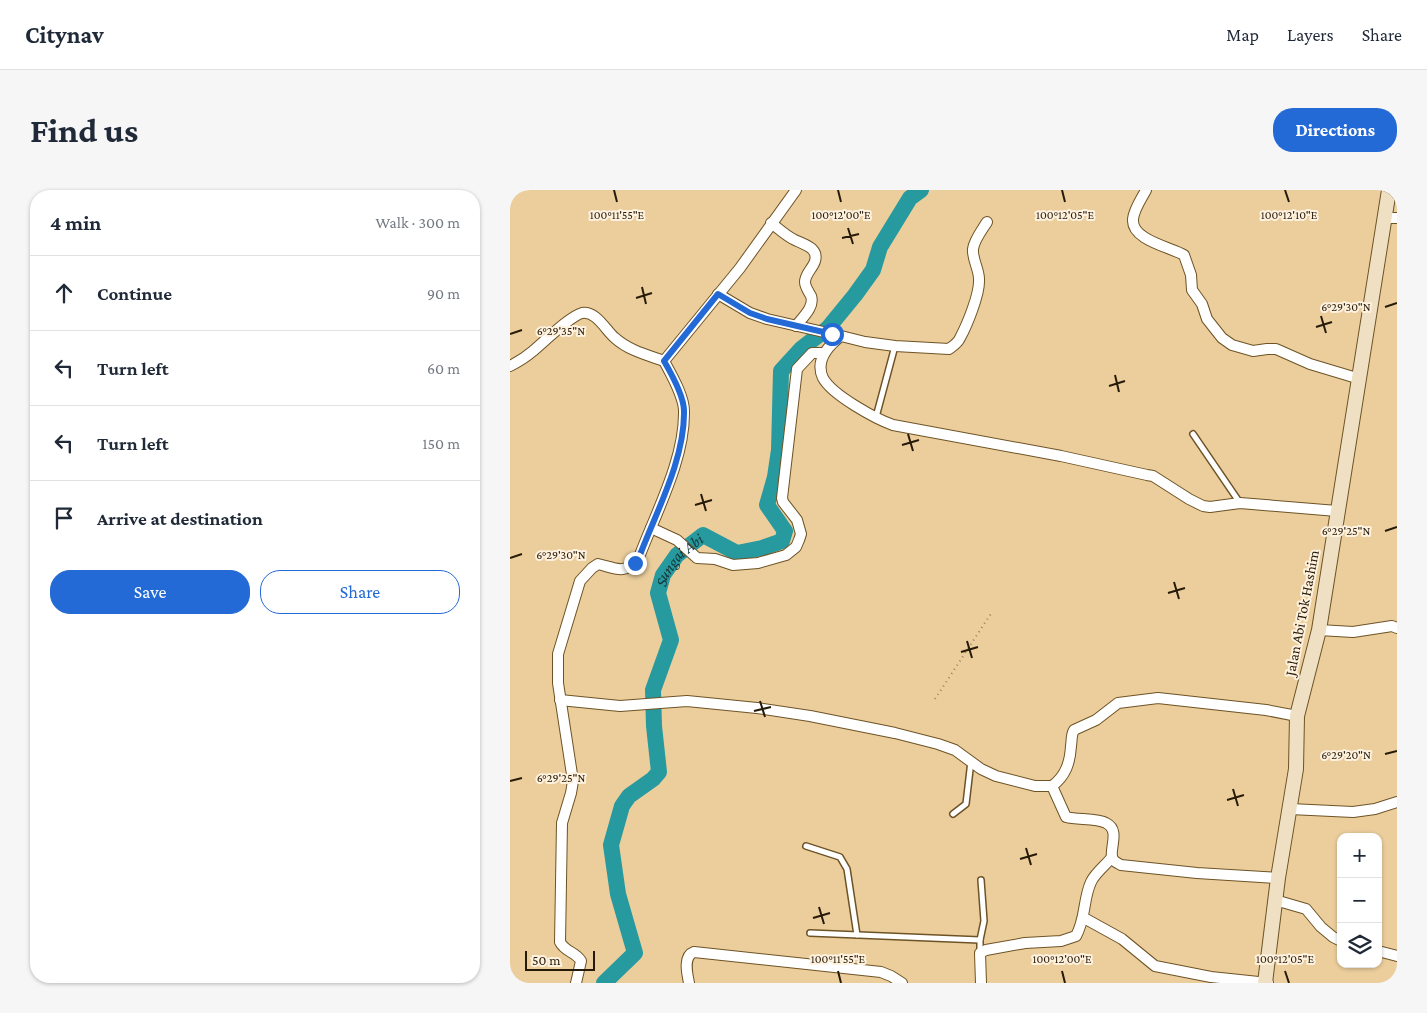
<!DOCTYPE html>
<meta charset="utf-8">
<style>
body{margin:0;font-family:"Crimson Pro",serif;background:#f6f6f7;color:#1f2937}
.controls{position:absolute;right:15px;bottom:15px;display:grid;overflow:hidden;border-radius:10px;box-shadow:0 1px 4px #0004}
.controls button{width:45px;height:45px;display:grid;place-items:center;padding:0;border:0;border-bottom:1px solid #e0e1e3;background:#fff;color:#1f2937;font:25px sans-serif}
.scale{position:absolute;left:15px;bottom:12px;width:70px;box-sizing:border-box;padding-left:5px;border:2px solid #261b08;border-top:0;font-size:14px;line-height:18px;white-space:nowrap;color:#261b08;-webkit-text-stroke:4px #fef1de;paint-order:stroke}
.stop{position:absolute;width:15px;height:15px;margin:-11px;border:4px solid #246ad6;border-radius:50%;background:#fff}
.stop.end{background:#246ad6;border-color:#fff;box-shadow:0 1px 5px #0008}
.list{margin:0;padding:0;list-style:none}
h2{display:flex;justify-content:space-between;align-items:center;height:65px;margin:0;padding:0 20px;font-size:21px}
h2 small{font-size:16px;font-weight:400;color:#747a83}
.list li{display:grid;grid-template-columns:32px 1fr auto;gap:15px;align-items:center;box-sizing:border-box;height:75px;padding:0 20px;border-top:1px solid #e0e1e3}
.list b{display:block;font-size:19px;white-space:nowrap}
.list em{font-size:16px;font-style:normal;color:#747a83}
.actions{display:flex;gap:10px;padding:15px 20px}
.actions a{flex:1;padding:11px 0;border:1px solid #246ad6;border-radius:20px;text-align:center;font-size:18px;color:#246ad6}
.actions .main{background:#246ad6;color:#fff}
.icon{flex:none;width:28px;height:28px;fill:none;stroke:currentColor;stroke-width:2;stroke-linecap:round;stroke-linejoin:round}
.map{position:relative;flex:none;width:887px;height:793px;overflow:hidden;border-radius:20px}
header{display:flex;align-items:center;gap:30px;box-sizing:border-box;height:70px;padding:0 25px;background:#fff;border-bottom:1px solid #e0e1e3}
header strong{font-size:24px}
nav{display:flex;gap:28px;margin-inline-start:auto;font-size:18px}
.intro{display:flex;align-items:center;justify-content:space-between;box-sizing:border-box;height:120px;padding:0 30px}
h1{margin:0;font-size:35px}
.button{padding:12px 22px;border-radius:20px;background:#246ad6;color:#fff;font-size:18px;font-weight:700}
main{display:flex;gap:30px;padding:0 30px}
aside{flex:1;background:#fff;border-radius:20px;box-shadow:0 1px 4px #0004}
.map>svg:first-child{display:block}
</style>
<header>
<strong>Citynav</strong>
<nav><a>Map</a><a>Layers</a><a>Share</a></nav>
</header>
<div class="intro"><h1>Find us</h1><a class="button">Directions</a></div>
<main>
<aside>
<h2>4 min<small>Walk · 300 m</small></h2>
<ul class="list">
<li><svg class="icon" aria-label="ahead" viewBox="0 0 24 24"><path d="M12 20V5M6 11l6-6 6 6"/></svg><div><b>Continue</b></div><em>90 m</em></li>
<li><svg class="icon" aria-label="left" viewBox="0 0 24 24"><path d="M17 20v-9H6M10 6l-5 5 5 5"/></svg><div><b>Turn left</b></div><em>60 m</em></li>
<li><svg class="icon" aria-label="left" viewBox="0 0 24 24"><path d="M17 20v-9H6M10 6l-5 5 5 5"/></svg><div><b>Turn left</b></div><em>150 m</em></li>
<li><svg class="icon" aria-label="arrive" viewBox="0 0 24 24"><path d="M6 21V4h12l-3 4 3 4H6"/></svg><div><b>Arrive at destination</b></div></li>
</ul>
<div class="actions"><a class="main">Save</a><a>Share</a></div>
</aside>
<div class="map">
<svg width="887" height="793" viewBox="0 0 887 793">
<rect width="100%" height="100%" fill="#ecce9d"/>
<g fill="none" stroke-linecap="round" stroke-linejoin="round">
<!-- river -->
<path stroke="#279a9f" stroke-width="16" id="s1" d="M94 793 125 763 108 704 101 655 112 616 119 606 143 589 149 582 144 536 143 500 161 450 148 403 153 385 167 365 193 345 227 363 252 358 272 351 275 341 257 315 265 287 269 260 271 181 292 158 318 138 345 105 363 80 370 57 400 8 411 0"/>
<defs>
<g id="lane">
<polyline points="366,227 385,156"/>
<polyline points="683,244 730,313"/>
<polyline points="443,624 456,614 461,571"/>
<polyline points="296,656 330,667 337,679 347,745"/>
<polyline points="300,743 470,750"/>
<polyline points="470,762 470,750 474,731 471,690"/>
</g>
<g id="street">
<path d="M636 0C632 8 624 19 623 29 621 50 660 57 674 65L681 85 682 100 692 114 697 129 712 148 722 155 743 161 757 159H766L800 174 850 189"/>
<polyline points="875,28 887,28"/>
<path d="M477 32C472 40 464 50 463 59 462 69 469 79 469 89 470 104 457 135 450 148 448 153 443 156 439 159L385 156 355 152 331 146C318 156 305 171 313 188 322 205 366 229 383 235L551 266 637 285 643 286 679 309 693 316 700 317 730 313 827 321"/>
<path d="M261 33C268 38 275 45 283 49 292 54 309 57 305 71 303 78 295 84 295 92 295 97 299 102 301 106 305 117 292 128 286 136"/>
<polyline points="208,104 240,123 257,129 331,146"/>
<polyline points="154,171 230,78 286,0"/>
<path d="M0 176C8 172 16 167 23 161 33 153 60 126 72 123 87 121 96 141 105 148 118 160 137 165 154 171 161 184 174 206 174 221 175 270 145 324 128 370 114 385 105 378 88 374L82 378 70 391 48 464V493L63 591 61 603 52 633 50 752C55 762 66 762 71 771L66 793"/>
<polyline points="141,338 167,350 187,368 205,369 223,375 248,373 276,365 286,357 289,350 291,344 287,330 273,312 272,308 287,179 302,163 313,163"/>
<polyline points="809,440 843,442 882,436 887,438"/>
<polyline points="50,510 110,516 177,511 247,518 300,526 385,543 428,554 445,560 471,579 486,586 525,596 542,596"/>
<polyline points="780,619 843,622 865,619 887,612"/>
<path d="M768 688 687 683 611 675C608 673 603 672 602 667 600 657 610 640 596 633 587 628 567 630 556 627L542 596C556 586 560 572 561 556 562 550 561 545 564 540L586 530 608 513 648 508 756 520 787 526"/>
<polyline points="765,710 796,719 811,737 823,747 831,751"/>
<polyline points="574,728 612,749 645,776 701,787 758,793"/>
<polyline points="868,761 887,766"/>
<path d="M179 793C177 783 173 766 184 762L371 782 381 786 392 793"/>
<path d="M471 793 470 763 476 760 515 753 551 751 566 746C576 728 573 709 581 692 585 683 596 675 602 667"/>
</g>
<polyline id="secondary" points="755,793 768,688 786,579 787,526 809,440 879,0"/>
</defs>
<!-- lane casing -->
<use href="#lane" stroke="#6d5325" stroke-width="8"/>
<!-- street casing -->
<use href="#street" stroke="#6d5325" stroke-width="12"/>
<!-- secondary casing -->
<use href="#secondary" stroke="#6d5325" stroke-width="16"/>
<!-- path -->
<polyline stroke="#98825e" stroke-width="2" stroke-dasharray="1 4" stroke-linecap="butt" points="425,509 482,422"/>
<!-- lane -->
<use href="#lane" stroke="#fff" stroke-width="5"/>
<!-- street -->
<use href="#street" stroke="#fff" stroke-width="10"/>
<!-- secondary -->
<use href="#secondary" stroke="#efe0c4" stroke-width="14"/>
</g>
<g fill="none" stroke-linecap="round" stroke-linejoin="round">
<!-- route -->
<path stroke="#246ad6" stroke-width="6" d="M125 373 128 370C145 324 175 270 174 221 174 206 161 183 154 171L208 104 240 123 257 129 322 144"/>
</g>
<!-- ticks -->
<path fill="none" stroke="#261b08" stroke-width="2" d="M104 0 107 12M328 0 331 12M552 0 555 12M775 0 779 12M338 38 343 54M332 48 349 44M132 97 136 114M126 108 142 103M875 117 887 113M811 126 816 143M806 137 822 132M0 144 12 140M605 185 609 202M599 196 615 191M398 244 403 261M392 255 409 250M191 304 196 321M185 315 202 310M875 341 887 337M0 368 12 364M664 392 669 409M658 403 675 398M457 451 462 468M451 462 468 457M250 511 255 527M244 521 261 517M875 564 887 561M0 591 12 588M723 599 728 616M717 610 734 605M516 658 521 675M510 669 527 664M309 717 314 734M303 728 320 723M328 781 331 793M552 781 555 793M775 781 779 793"/>
<g text-anchor="middle" dominant-baseline="central" stroke-width="4" stroke-linejoin="round" paint-order="stroke">
<!-- street labels -->
<g font-size="15" fill="#261b08" stroke="#fef1de">
<text transform="translate(792 423) rotate(-79)">Jalan Abi Tok Hashim</text>
</g>
<!-- water labels -->
<g font-size="16" font-style="italic" fill="#143537" stroke="#fef1de">
<text stroke="none"><textPath href="#s1" startOffset="470">Sungai Abi</textPath></text>
</g>
</g>
<g font-size="12" text-anchor="middle" fill="#261b08" stroke="#fef1de" stroke-width="4" stroke-linejoin="round" paint-order="stroke">
<text x="107" y="29">100°11'55"E</text>
<text x="331" y="29">100°12'00"E</text>
<text x="555" y="29">100°12'05"E</text>
<text x="779" y="29">100°12'10"E</text>
<text x="836" y="121">6°29'30"N</text>
<text x="51" y="145">6°29'35"N</text>
<text x="836" y="345">6°29'25"N</text>
<text x="51" y="369">6°29'30"N</text>
<text x="836" y="569">6°29'20"N</text>
<text x="51" y="592">6°29'25"N</text>
<text x="328" y="773">100°11'55"E</text>
<text x="552" y="773">100°12'00"E</text>
<text x="775" y="773">100°12'05"E</text>
</g>
</svg>
<div class="controls">
<button>+</button>
<button>−</button>
<button><svg class="icon" aria-label="layers" viewBox="0 0 24 24"><path d="M12 4l9 5-9 5-9-5zM3 14l9 5 9-5"/></svg></button>
</div>
<div class="scale">50 m</div>
<div class="stop" style="left:322px;top:144px"></div>
<div class="stop end" style="left:125px;top:373px"></div>
</div>
</main>
